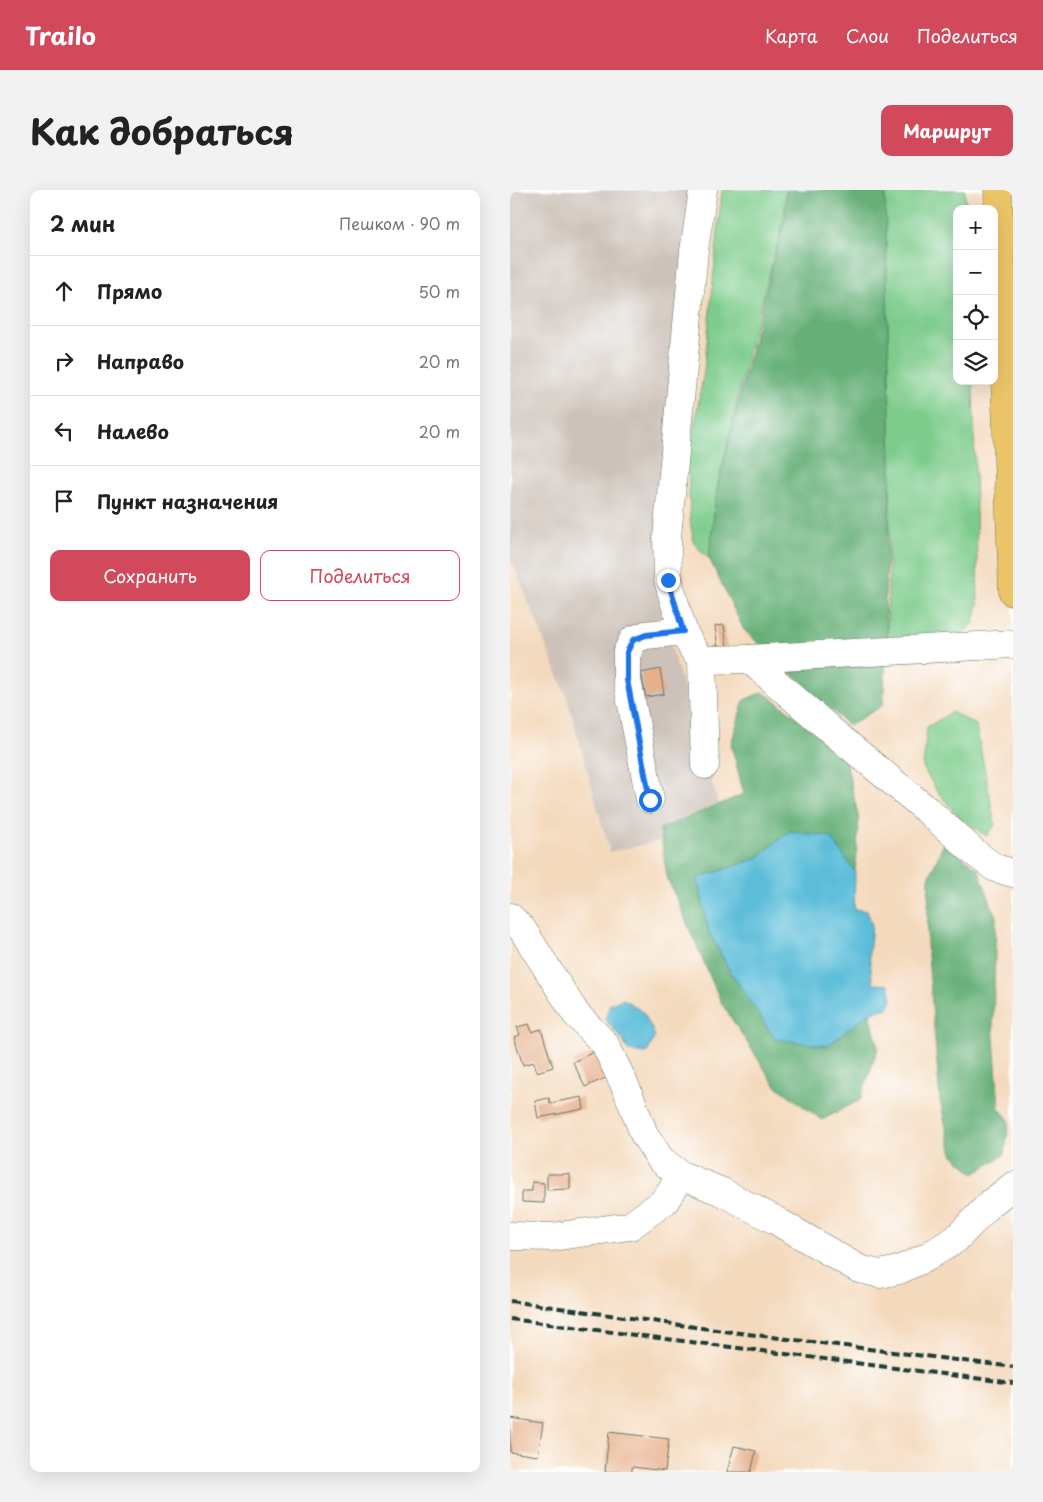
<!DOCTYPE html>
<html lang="ru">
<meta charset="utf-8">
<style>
body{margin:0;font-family:"Playpen Sans",sans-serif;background:#f2f2f2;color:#222}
.controls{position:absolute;right:15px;top:15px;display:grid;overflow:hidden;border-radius:10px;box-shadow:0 5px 20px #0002}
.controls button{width:45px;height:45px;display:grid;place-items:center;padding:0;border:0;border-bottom:1px solid #e0e0e0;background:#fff;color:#222;font:25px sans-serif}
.stop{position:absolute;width:15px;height:15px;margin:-11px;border:4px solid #1a73e8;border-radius:50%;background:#fff}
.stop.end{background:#1a73e8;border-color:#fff;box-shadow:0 1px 5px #0008}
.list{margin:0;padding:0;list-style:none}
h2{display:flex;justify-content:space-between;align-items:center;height:65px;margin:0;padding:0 20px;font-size:21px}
h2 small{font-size:16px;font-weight:400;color:#767676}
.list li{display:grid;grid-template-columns:32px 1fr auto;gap:15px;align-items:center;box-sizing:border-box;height:70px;padding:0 20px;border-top:1px solid #e0e0e0}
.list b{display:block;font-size:19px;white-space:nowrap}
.list em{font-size:16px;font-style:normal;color:#767676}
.actions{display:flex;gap:10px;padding:15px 20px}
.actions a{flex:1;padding:11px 0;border:1px solid #d1495b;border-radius:10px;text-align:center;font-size:18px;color:#d1495b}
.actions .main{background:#d1495b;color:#fff}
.icon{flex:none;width:28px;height:28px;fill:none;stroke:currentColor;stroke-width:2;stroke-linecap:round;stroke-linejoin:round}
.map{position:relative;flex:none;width:503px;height:1282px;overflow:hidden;border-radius:10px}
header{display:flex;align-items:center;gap:30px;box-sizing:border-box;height:70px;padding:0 25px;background:#d1495b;color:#fff}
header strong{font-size:24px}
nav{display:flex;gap:28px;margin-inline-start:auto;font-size:18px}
.intro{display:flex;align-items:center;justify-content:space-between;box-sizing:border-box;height:120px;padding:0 30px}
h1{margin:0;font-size:35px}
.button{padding:12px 22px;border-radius:10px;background:#d1495b;color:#fff;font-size:18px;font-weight:700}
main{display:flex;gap:30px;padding:0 30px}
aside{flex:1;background:#fff;border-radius:10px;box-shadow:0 5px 20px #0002}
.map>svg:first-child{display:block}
</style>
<header>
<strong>Trailo</strong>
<nav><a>Карта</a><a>Слои</a><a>Поделиться</a></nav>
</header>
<div class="intro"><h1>Как добраться</h1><a class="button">Маршрут</a></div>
<main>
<aside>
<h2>2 мин<small>Пешком · 90 m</small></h2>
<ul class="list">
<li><svg class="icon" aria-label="ahead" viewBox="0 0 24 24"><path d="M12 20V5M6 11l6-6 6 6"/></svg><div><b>Прямо</b></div><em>50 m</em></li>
<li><svg class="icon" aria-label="right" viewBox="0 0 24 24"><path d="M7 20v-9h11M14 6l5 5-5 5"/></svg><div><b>Направо</b></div><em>20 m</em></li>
<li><svg class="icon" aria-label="left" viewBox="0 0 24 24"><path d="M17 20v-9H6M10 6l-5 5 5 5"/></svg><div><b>Налево</b></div><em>20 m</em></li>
<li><svg class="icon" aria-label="arrive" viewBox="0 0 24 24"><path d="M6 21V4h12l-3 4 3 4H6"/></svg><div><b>Пункт назначения</b></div></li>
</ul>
<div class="actions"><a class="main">Сохранить</a><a>Поделиться</a></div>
</aside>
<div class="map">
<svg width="503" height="1282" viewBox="0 0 503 1282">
<rect width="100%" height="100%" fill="#fff"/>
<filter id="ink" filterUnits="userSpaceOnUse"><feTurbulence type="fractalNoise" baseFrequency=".02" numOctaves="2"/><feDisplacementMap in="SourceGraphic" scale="10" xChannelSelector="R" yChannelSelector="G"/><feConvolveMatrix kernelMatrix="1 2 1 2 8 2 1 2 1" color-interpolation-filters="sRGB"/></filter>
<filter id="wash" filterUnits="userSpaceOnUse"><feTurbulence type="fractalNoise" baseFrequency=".0096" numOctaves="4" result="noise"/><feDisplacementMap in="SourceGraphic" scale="20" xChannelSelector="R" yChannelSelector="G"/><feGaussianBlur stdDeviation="1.12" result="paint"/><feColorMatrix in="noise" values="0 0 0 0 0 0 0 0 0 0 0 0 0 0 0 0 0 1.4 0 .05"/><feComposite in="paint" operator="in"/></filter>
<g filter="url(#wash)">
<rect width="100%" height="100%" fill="#f4dabd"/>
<!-- industrial -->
<polygon fill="#cdc2b9" points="0,0 203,0 155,436 215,636 100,662 57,508 0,366"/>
<!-- green -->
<g fill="#7ecc8c" stroke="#4e8460">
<polygon points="212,0 276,0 275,25 240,156 207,299 199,368 184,354 180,330 178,269 194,182"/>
<polygon points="375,0 455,0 456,19 447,19 447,191 463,191 468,414 464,433 449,446 377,450 381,280"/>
<polygon points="442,522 466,535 485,635 477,646 450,628 426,600 413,577 417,537"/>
</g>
<!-- forest -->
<g fill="#66b078" stroke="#427656">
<polygon points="276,0 375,0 381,280 375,411 377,450 373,515 339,536 234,440 199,368 207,299 275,25"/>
<polygon points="253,502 288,528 336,571 349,630 345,682 321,647 280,641 246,669 188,688 199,742 220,781 317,856 360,822 368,858 350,910 312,930 265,895 212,814 157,687 150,639 234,604 221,554 234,510"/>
<polygon points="434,653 468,679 486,727 483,833 489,918 499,930 495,964 464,984 442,964 430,910 417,754 419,688"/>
</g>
<!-- water -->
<g fill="#5bbdd9" stroke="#3d7d86">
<polygon points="280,641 321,647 345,682 344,719 357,721 362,735 359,765 363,794 379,795 382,809 378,818 360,822 317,856 265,849 220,781 199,742 188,688 246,669"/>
<polygon points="114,809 134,823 145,846 137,863 119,861 112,849 95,829 100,814"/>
</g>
<g id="blocks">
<!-- building -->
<g fill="#e7b08b">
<polygon points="214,435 217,457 208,459 205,436"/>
<polygon points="150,479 154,504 136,507 131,483"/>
<polygon points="19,834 22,842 31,839 43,877 27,882 24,872 13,875 4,847 10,845 7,837"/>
<polygon points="88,860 100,886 75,897 63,872"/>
<polygon points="72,907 74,919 28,928 25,911 39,908 40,913"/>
<polygon points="37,984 60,984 60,999 37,1000"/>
<polygon points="22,992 34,993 34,1013 12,1012 12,1001 22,1001"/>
<polygon points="0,1228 33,1233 28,1266 0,1262"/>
<polygon points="99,1242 159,1249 155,1281 122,1277 122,1282 95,1282"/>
<polygon points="224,1256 246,1261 241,1282 217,1282"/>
</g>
</g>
</g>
<g filter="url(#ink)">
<use href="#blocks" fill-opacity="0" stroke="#6a7464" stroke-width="1"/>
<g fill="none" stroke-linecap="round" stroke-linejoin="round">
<defs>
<g id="minor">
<polyline points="193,0 184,61 157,347 158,390 173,441 183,459 192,470 195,575"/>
<polyline points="239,469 503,454"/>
<polyline points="192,470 239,469 324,543 417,620 465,663 485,678 503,683"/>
<polyline points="140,609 117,490 117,462 123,450 136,445 173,441"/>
<polyline points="0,727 12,739 66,824 95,854 117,900 134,944 151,970 171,985 212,1002 265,1030 349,1079 370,1084 389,1080 417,1067 446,1049 481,1013 503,996"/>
<polyline points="0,1046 42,1047 120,1036 155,1011 171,985"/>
</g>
<polyline id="major" points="488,0 503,402"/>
</defs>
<!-- minor casing -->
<use href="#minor" stroke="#6a7464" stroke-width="29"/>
<!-- major casing -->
<use href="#major" stroke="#6a7464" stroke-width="29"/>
<!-- minor -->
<use href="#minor" stroke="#fff" stroke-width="28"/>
<!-- major -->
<use href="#major" stroke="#ecc569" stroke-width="28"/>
<!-- rail -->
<g stroke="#1f3d34" stroke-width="4" stroke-dasharray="8 4" stroke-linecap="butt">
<polyline points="0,1111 206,1140 503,1177"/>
<polyline points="0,1129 503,1193"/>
</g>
</g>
</g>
<g fill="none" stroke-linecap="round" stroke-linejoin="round" filter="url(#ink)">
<!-- route -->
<polyline stroke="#1a73e8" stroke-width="6" points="140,610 117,490 117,462 123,450 136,445 173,441 158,390"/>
</g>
</svg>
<div class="controls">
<button>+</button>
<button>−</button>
<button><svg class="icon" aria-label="locate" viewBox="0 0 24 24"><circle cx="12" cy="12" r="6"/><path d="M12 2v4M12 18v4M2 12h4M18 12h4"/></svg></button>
<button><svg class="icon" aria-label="layers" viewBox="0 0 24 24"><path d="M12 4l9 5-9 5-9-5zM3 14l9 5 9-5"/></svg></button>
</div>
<div class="stop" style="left:140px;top:610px"></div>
<div class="stop end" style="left:158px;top:390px"></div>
</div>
</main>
